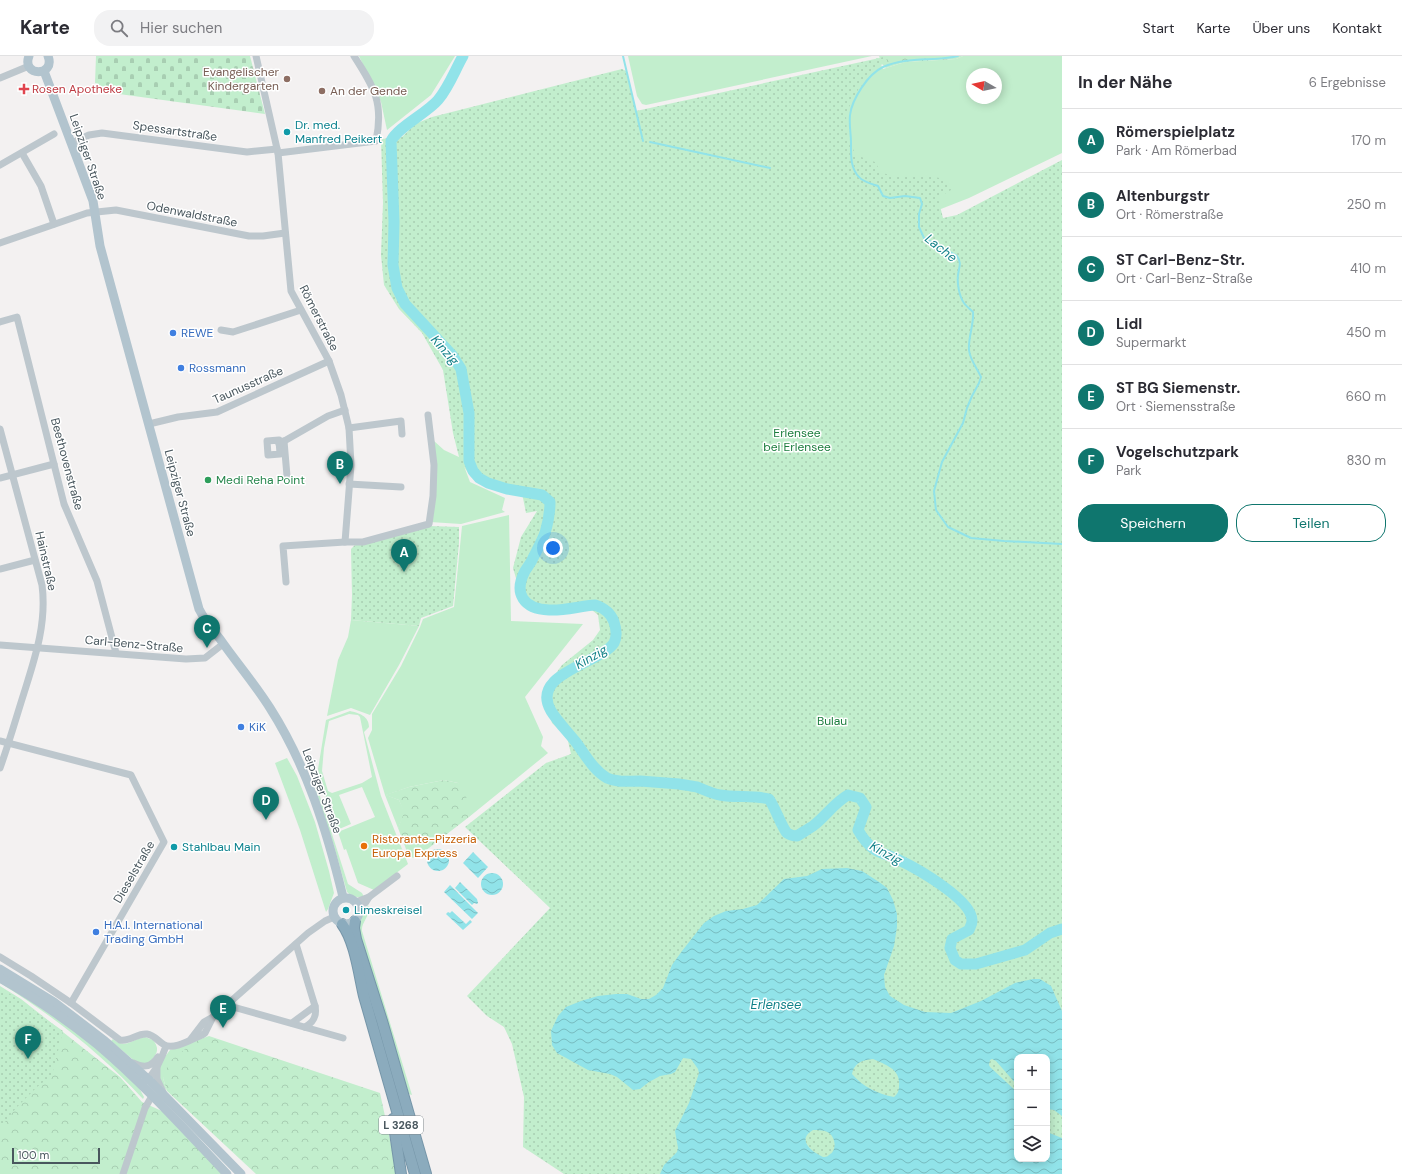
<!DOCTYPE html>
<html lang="de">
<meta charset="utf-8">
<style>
body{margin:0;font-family:"DM Sans",sans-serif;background:#f2f2f3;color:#2b2b33}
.controls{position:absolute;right:12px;bottom:12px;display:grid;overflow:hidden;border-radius:8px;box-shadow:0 2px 10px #0003}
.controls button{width:36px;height:36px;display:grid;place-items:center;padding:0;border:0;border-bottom:1px solid #e1e1e2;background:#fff;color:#2b2b33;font:20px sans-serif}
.compass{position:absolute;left:966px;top:12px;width:36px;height:36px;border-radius:50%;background:#fff;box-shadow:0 2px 10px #0003;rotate:279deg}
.scale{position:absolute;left:12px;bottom:10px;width:88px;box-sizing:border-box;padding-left:4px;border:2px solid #49575e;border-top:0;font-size:11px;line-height:14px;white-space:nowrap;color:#49575e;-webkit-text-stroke:3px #fff;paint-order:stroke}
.you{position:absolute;left:553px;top:492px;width:14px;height:14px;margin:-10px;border:3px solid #fff;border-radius:50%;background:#1a73e8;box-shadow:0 0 0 6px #1a73e833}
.badge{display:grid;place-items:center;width:26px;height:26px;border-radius:50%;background:#0f766e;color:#fff;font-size:13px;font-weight:700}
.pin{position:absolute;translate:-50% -33px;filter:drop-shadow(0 1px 2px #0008)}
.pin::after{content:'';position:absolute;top:21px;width:14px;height:12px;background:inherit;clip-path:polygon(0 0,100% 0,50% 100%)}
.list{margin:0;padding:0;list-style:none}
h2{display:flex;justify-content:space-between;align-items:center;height:52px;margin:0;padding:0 16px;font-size:17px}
h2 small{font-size:13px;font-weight:400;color:#7c7c81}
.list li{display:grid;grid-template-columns:26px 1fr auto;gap:12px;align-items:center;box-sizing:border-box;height:64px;padding:0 16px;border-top:1px solid #e1e1e2}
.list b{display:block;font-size:15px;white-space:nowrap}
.list p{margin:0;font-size:13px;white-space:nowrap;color:#7c7c81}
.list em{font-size:13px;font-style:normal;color:#7c7c81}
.actions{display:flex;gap:8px;padding:12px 16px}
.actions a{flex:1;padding:9px 0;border:1px solid #0f766e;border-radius:16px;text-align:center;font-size:14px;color:#0f766e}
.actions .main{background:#0f766e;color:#fff}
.icon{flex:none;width:22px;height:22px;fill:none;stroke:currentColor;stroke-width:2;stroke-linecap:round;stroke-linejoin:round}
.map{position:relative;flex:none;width:1062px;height:1118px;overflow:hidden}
header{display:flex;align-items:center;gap:24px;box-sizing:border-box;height:56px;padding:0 20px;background:#fff;border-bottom:1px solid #e1e1e2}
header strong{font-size:19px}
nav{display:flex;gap:22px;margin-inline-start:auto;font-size:14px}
.search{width:280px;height:36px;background:#f2f2f3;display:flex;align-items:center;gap:10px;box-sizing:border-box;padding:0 14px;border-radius:16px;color:#7c7c81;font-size:15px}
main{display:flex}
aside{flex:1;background:#fff}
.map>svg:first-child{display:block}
</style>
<header>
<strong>Karte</strong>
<div class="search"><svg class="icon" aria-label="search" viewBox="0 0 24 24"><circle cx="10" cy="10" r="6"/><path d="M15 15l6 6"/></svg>Hier suchen</div>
<nav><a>Start</a><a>Karte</a><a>Über uns</a><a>Kontakt</a></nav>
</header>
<main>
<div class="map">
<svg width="1062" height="1118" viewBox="0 0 1062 1118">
<defs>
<pattern id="forest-crowns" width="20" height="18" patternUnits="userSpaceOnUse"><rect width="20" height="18" fill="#c2eecd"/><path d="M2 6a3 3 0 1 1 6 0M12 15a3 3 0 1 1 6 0" fill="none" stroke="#a8ceb2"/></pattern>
<pattern id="cemetery-stones" width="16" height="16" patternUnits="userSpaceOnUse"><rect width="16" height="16" fill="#c2eecd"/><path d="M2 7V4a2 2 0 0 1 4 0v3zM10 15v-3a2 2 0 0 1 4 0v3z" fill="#a8ceb2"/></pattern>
<pattern id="park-dots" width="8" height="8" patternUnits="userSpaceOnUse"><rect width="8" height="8" fill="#c2eecd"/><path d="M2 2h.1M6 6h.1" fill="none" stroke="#a8ceb2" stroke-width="1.8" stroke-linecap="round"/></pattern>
<pattern id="water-waves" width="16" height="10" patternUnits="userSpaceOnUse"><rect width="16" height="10" fill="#91e3e9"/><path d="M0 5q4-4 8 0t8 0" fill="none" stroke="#78bbc0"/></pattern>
</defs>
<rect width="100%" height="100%" fill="#f3f1f1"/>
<!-- green -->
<g fill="#c2eecd" fill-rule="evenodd">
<polygon points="359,0 455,0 431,39 387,74 381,46"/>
<polygon points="628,0 872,0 646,49 642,48 637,40"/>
<path d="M963 0H1062V97L969 142 923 160 780 117 878 10 876 2H878L883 13 905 6 956 3ZM972 18H996V42H972Z"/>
<polygon points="434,385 444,394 461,402 470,426 505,442 502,454 505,456 461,468 430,466"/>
<polygon points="509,459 511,565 583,568 525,641 543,681 541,690 548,697 469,761 458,727 444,724 409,731 386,739 399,744 405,757 398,772 385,739 368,682 372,674 372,658 401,610 420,571 423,563 454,551 462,470"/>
<polygon points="351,564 419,570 399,609 370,659 351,652 327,660 338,604 348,581"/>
<path d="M350 655C359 657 369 660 369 671L364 676 381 740 390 763 408 808 374 834 358 827 346 793 344 794 338 776 375 761 362 731 339 739 351 768 337 774 319 720 318 713 326 664ZM349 658 358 659 360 661 372 721 362 727 332 737 328 735 322 715 324 692 329 665Z"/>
<polygon points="287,702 297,720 315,766 329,815 334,837 328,853 326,856 300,774 275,707"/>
<path d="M308 703 348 828 362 837 364 841C357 842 352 841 347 836L334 790 306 704Z"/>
<path d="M368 849C372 859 361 865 362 875L412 1039 409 1038 356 866 362 854Z"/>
<path d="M0 926 31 943 97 992 138 1030 144 1041 143 1043C103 999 51 958 0 927Z"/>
<path d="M145 981 153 984C161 994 156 999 149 1007H137L111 985 113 983C126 994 131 983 145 981Z"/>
<polygon points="195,985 163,1022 167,1035 159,1023 160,1011 164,1002 170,994"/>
</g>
<!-- forest -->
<g fill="url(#forest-crowns)">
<polygon points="879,0 963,0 956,3 905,6 886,12 882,8"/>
<polygon points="444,724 458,727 465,732 469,761 416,802 409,801 398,772 404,757 399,744 385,739 409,731"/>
<polygon points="0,930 21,943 120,1021 142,1046 164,1056 222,1118 0,1118"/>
<polygon points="209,980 380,1037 395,1107 396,1118 256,1118 167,1035 163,1022 169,1006 195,985"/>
</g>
<!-- cemetery -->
<polygon fill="url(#cemetery-stones)" points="96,0 250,0 265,58 119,38 95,27"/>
<!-- park -->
<g fill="url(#park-dots)" fill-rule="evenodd">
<path d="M884 1 888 2 859 32 846 57 847 81 856 99 875 106 882 117 900 121H935L948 124 951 134 938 142 943 162 957 159 1062 104V1118H564L523 1091 524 1041 512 988 504 971 487 960 467 940 550 852 465 771 546 707 571 698 567 681 552 667 546 644 549 627 562 609 593 584 600 574 598 559 587 550 557 555 531 549 518 529 513 512 521 481 537 455 526 457 522 437 513 432 486 428 471 421 460 405 453 377 443 314 422 277 399 253 384 229 381 199 383 147 381 83 402 81 415 68 432 61 622 13 626 15 636 55ZM1017 1001H1047V1103H1017Z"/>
<polygon points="430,470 459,471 459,487 453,550 421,562 419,570 351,564 352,539 351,493 355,489"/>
<polygon points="0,931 63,975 52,1019 37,1031 16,1052 0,1072"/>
</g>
<!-- water -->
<g fill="url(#water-waves)" fill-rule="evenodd">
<circle cx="438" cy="804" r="11"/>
<polygon points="473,796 488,811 478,822 463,807"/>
<path d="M847 812 862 815 879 826 887 832 893 844 897 858V871L894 890 884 919 885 931 890 940 904 949 925 956 951 957 981 945 1015 927 1033 923H1040L1051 930 1062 955V1060L1054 1054 1047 1053V1001H1017V1029L996 1005 992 1003 990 1004 989 1009 990 1011 1017 1036V1103H1047V1076L1062 1082V1118H660L664 1109 677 1096 678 1092 675 1075 689 1047 699 1017 698 1013 691 1003 683 1002 675 1016 671 1018 660 1020 649 1026 640 1033 633 1034 617 1021 610 1018 588 1014 557 997 552 989 551 975 558 960 566 951 581 945 598 940 616 938H627L641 943H649L656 939 663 932 672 909 682 895 704 867 714 860 726 855 743 853 757 849 784 823 807 820 822 813ZM873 1003C886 1009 901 1013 899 1030 899 1034 898 1038 894 1041 878 1038 863 1031 852 1018 854 1007 862 1004 873 1003ZM813 1074C818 1074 825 1074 829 1077 836 1082 837 1095 829 1099 827 1101 825 1101 823 1101 812 1096 796 1084 813 1074Z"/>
<circle cx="492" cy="828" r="11"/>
<polygon points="460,826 477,843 478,847 477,848 474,847 472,849 455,832"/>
<polygon points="450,829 478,857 472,863 444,836"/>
<polygon points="452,855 466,868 470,864 472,866 463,874 446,858 448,856 450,857"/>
</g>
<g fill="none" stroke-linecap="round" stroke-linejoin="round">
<!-- stream -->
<g stroke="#91e3e9" stroke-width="2">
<polyline points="623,0 643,85"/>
<path d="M958 0C933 6 908 0 883 11 868 18 852 43 850 59 849 69 851 78 851 87 851 98 850 112 859 121 863 126 872 128 878 130L883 140 890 142 905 140 920 142 922 148 919 158V171L924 182 957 200C962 207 959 211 958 219 957 227 959 240 964 247 966 250 970 253 973 256 974 269 968 281 969 294 970 304 977 312 981 321L979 327 972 340 967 352 963 367 942 406 934 435 936 454 948 471 971 482 1004 485 1062 488"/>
<polyline points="650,86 770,112"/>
</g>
<!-- river -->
<path stroke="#91e3e9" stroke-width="11" d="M463 0C455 14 449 31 438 44 427 57 398 71 391 85L394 166 393 209 397 232 405 248 452 299 461 313 469 357V405L473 415 479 422 488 427 507 433 542 439 550 446C550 457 548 467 545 477 542 485 537 494 533 502 531 507 528 510 525 515 513 538 524 553 549 554 564 555 580 550 595 549 604 552 611 557 614 566 616 572 617 581 614 587 600 608 529 617 551 655 558 666 567 675 575 685 585 698 593 714 607 722 618 727 628 725 640 725 653 726 666 727 679 728 685 729 692 730 697 731 705 734 712 738 720 739 736 742 753 739 769 743 775 751 782 772 787 777 790 779 793 780 797 780 802 777 808 773 813 770 826 760 834 747 848 739L860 742 866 751 858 774C862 781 867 788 874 793 882 798 891 800 899 804 916 812 973 844 972 865 972 868 970 871 969 874L952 883 950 892 955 904 961 908H976L1025 894 1050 877 1062 873"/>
<defs>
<g id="highway">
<polyline points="355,865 354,872 356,883 382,965 426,1118"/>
<path d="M342 868C355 885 359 919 364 940 381 999 398 1059 415 1118"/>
<polyline points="393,1063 401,1118"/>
</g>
</defs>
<!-- highway casing -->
<use href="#highway" stroke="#7696a9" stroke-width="12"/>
<!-- minor -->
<g stroke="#bdc7cd" stroke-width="7">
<polyline points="256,0 278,97 291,235 329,305 341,339 349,372 351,409 345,486"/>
<polyline points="0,22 29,10"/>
<polyline points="72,87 89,79 102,77 247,96 277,93"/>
<polyline points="22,97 41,130 54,168"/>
<path d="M278 97 376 85C384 47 374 31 354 0"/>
<polyline points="0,109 54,78"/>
<polyline points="0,187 87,157 116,154 249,180 263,180 285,177"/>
<polyline points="0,266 17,261 64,448 97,525 116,597"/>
<polyline points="221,274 233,276 301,254"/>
<polyline points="149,368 178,361 217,356 329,305"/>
<polyline points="349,372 401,365 402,378"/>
<path d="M0 373 42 529C47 567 35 602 24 637 16 662 9 687 0 712"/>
<polygon points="279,384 280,398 268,399 267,385"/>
<polyline points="284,385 287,420"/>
<polyline points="279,388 328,360 345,354"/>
<polyline points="0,422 54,408"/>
<polyline points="349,428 401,431"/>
<polyline points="0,513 35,504"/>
<polyline points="286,526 283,490 345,486 363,486 429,468 433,440 434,409 428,359"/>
<polyline points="0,589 186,603 205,602 223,588"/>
<polyline points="0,685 131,719 164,786 71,947"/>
<polyline points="356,846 369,841"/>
<polyline points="359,852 366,846 369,841 397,820"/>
<path d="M0 901 31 920 71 947 120 984C130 986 137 977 147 978 154 979 158 985 163 988 173 995 192 983 202 979L205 977 213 961"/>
<polyline points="226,949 343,982"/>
<polyline points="292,967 315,950 296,888"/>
<path d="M305 971C314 966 317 960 315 950"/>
<polyline points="191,983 204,966 213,961 308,877 325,865 334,861"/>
<path d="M133 1007C143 1012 151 1012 158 1001"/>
<polyline points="157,1010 157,1023 163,1036"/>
<path d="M145 1025C154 1020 163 999 166 990"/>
<polyline points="123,1118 145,1052 152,1040"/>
</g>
<!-- major -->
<g stroke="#b2c4ce" stroke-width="9">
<path d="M29 0C21 21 56 21 48 0"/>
<path d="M44 15 93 145 100 190 199 553C205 565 212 573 220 583 236 606 255 628 270 652 307 710 327 775 343 841"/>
<circle cx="346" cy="855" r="13"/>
<polyline points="0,913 54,946 105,985 148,1023 241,1118"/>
<path d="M0 922C34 941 67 964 98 989 144 1028 185 1074 227 1118"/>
</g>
<!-- highway -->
<use href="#highway" stroke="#8babbd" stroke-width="10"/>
</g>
<!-- markers -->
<g fill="#8d6e63" stroke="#fff" stroke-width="1.5">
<circle cx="287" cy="23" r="4"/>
<circle cx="322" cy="35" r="4"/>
</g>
<path fill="#e0444e" stroke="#fff" stroke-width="1.5" d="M22 27h4v4h4v4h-4v4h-4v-4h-4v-4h4z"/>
<g fill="#0f9aa8" stroke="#fff" stroke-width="1.5">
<circle cx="287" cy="76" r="4"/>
<circle cx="174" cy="791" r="4"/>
<circle cx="346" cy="854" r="4"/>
</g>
<g fill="#3f7fe0" stroke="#fff" stroke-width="1.5">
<circle cx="173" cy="277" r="4"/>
<circle cx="181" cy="312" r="4"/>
<circle cx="241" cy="671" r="4"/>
<circle cx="96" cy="876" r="4"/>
</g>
<circle fill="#2e9e5b" stroke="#fff" stroke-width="1.5" cx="208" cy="424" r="4"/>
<circle fill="#e8710a" stroke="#fff" stroke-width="1.5" cx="364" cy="790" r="4"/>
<g text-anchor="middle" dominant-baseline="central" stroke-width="3" stroke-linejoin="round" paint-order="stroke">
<!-- shield labels -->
<rect fill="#fff" stroke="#80898e" stroke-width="1" x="379" y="1060" width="44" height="18" rx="3"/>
<g font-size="11" font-weight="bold" fill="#49575e">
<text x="401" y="1069">L 3268</text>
</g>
<!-- education labels -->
<g font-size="12" fill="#785e54" stroke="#fff" text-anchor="end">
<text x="279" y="16">Evangelischer<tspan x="279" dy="14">Kindergarten</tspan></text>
<text x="330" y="35" text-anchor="start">An der Gende</text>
</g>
<!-- health labels -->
<g font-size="12" fill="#be3a42" stroke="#fff" text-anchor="start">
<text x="32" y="33">Rosen Apotheke</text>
</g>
<!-- culture labels -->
<g font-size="12" fill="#0d838f" stroke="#fff" text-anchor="start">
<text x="295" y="69">Dr. med.<tspan x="295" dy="14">Manfred Peikert</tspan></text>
<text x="182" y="791">Stahlbau Main</text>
<text x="354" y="854">Limeskreisel</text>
</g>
<!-- street labels -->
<g font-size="12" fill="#49575e" stroke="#fff">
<text transform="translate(175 75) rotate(8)">Spessartstraße</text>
<text transform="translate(88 101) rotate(71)">Leipziger Straße</text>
<text transform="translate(192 158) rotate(11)">Odenwaldstraße</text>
<text transform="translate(319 262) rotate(63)">Römerstraße</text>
<text transform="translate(248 329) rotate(-24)">Taunusstraße</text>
<text transform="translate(67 408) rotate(75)">Beethovenstraße</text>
<text transform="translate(180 437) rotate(75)">Leipziger Straße</text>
<text transform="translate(46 505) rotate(77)">Hainstraße</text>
<text transform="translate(134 588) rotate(5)">Carl-Benz-Straße</text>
<text transform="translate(322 735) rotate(69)">Leipziger Straße</text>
<text transform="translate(134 816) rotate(-60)">Dieselstraße</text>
</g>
<!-- shop labels -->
<g font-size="12" fill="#366cbe" stroke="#fff" text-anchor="start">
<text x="181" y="277">REWE</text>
<text x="189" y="312">Rossmann</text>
<text x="249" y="671">KiK</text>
<text x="104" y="869">H.A.I. International<tspan x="104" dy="14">Trading GmbH</tspan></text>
</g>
<!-- park labels -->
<g font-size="12" fill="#1c7d3e" stroke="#fff">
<text x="797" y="377">Erlensee<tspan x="797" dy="14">bei Erlensee</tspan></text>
<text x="832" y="665">Bulau</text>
</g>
<!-- leisure labels -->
<g font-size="12" fill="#27864d" stroke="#fff" text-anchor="start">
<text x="216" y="424">Medi Reha Point</text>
</g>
<!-- food labels -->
<g font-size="12" fill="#c56008" stroke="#fff" text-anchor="start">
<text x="372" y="783">Ristorante-Pizzeria<tspan x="372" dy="14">Europa Express</tspan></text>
</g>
<!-- water labels -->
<g font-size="13" font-style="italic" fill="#138289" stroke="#fff">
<text transform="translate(941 192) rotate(38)">Lache</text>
<text transform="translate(445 294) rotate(49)">Kinzig</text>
<text transform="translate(591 601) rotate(-30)">Kinzig</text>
<text transform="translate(886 797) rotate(29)">Kinzig</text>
<text x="776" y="948">Erlensee</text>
</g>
</g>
</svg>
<div class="controls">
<button>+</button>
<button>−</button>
<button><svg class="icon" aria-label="layers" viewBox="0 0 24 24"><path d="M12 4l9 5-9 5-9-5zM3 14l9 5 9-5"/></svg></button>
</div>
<svg class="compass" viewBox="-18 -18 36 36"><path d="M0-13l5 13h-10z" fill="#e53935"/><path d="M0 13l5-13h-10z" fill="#7c7c81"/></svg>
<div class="scale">100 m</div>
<div class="you"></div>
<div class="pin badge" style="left:404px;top:516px">A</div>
<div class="pin badge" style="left:340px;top:428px">B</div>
<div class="pin badge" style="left:207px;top:592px">C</div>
<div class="pin badge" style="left:266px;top:764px">D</div>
<div class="pin badge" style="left:223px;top:972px">E</div>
<div class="pin badge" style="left:28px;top:1003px">F</div>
</div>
<aside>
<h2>In der Nähe<small>6 Ergebnisse</small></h2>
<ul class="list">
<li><span class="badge">A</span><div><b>Römerspielplatz</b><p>Park · Am Römerbad</p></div><em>170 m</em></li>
<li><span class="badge">B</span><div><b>Altenburgstr</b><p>Ort · Römerstraße</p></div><em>250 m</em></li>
<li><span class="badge">C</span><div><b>ST Carl-Benz-Str.</b><p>Ort · Carl-Benz-Straße</p></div><em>410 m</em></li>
<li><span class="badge">D</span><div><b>Lidl</b><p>Supermarkt</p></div><em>450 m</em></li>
<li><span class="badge">E</span><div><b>ST BG Siemenstr.</b><p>Ort · Siemensstraße</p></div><em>660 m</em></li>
<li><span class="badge">F</span><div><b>Vogelschutzpark</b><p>Park</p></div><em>830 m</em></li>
</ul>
<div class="actions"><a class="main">Speichern</a><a>Teilen</a></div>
</aside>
</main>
